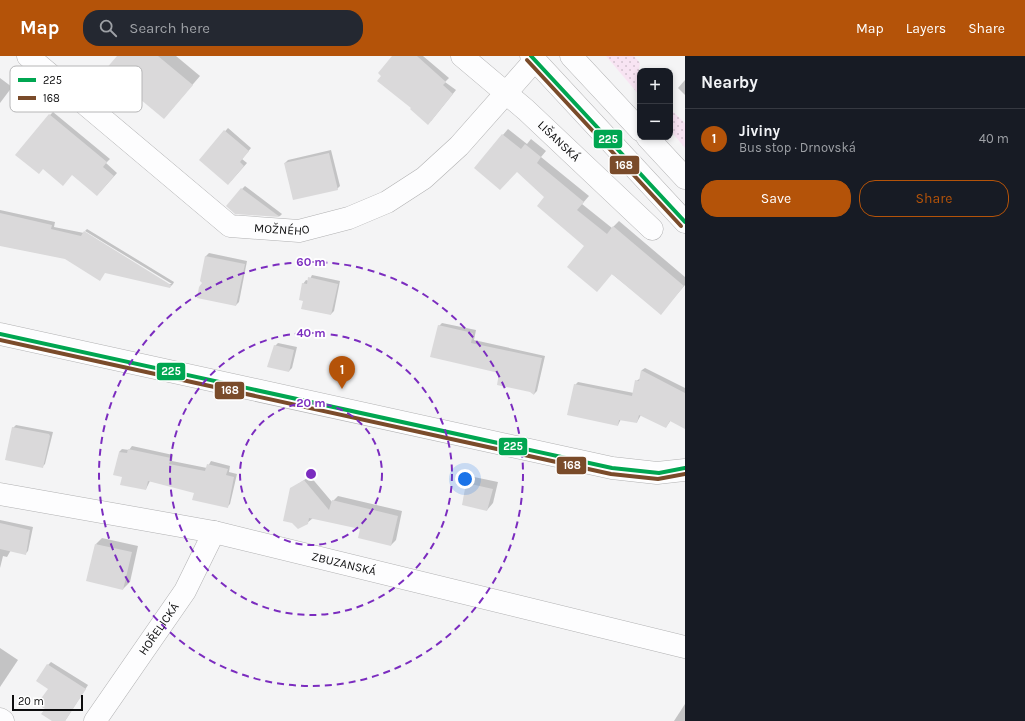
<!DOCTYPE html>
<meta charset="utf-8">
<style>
body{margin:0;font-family:Karla,sans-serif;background:#242831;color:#f1f3f6}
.controls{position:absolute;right:12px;top:12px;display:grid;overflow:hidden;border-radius:8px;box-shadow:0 2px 6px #0003}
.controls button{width:36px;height:36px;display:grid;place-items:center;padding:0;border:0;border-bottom:1px solid #363941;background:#171b24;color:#f1f3f6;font:20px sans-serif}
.scale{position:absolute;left:12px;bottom:10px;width:71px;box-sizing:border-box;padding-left:4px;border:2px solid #0d0d0e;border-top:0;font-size:11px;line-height:14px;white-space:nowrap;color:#0d0d0e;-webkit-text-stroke:3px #fff;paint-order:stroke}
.you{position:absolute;left:465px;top:423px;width:14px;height:14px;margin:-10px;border:3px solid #fff;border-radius:50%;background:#1a73e8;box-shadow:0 0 0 6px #1a73e833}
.badge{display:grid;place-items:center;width:26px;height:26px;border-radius:50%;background:#b45309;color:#fff;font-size:13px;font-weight:700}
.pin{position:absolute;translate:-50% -33px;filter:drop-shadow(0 1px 2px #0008)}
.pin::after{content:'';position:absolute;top:21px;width:14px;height:12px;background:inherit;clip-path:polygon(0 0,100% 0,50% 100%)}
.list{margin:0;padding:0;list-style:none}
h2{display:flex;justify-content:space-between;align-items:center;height:52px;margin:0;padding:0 16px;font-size:17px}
h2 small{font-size:13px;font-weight:400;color:#9ea1a6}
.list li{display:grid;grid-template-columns:26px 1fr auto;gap:12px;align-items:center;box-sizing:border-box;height:60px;padding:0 16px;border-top:1px solid #363941}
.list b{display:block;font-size:15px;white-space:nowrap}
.list p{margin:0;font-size:13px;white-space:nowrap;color:#9ea1a6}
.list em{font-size:13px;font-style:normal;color:#9ea1a6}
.actions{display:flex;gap:8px;padding:12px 16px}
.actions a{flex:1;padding:9px 0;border:1px solid #b45309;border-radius:16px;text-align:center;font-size:14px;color:#b45309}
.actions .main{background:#b45309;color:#fff}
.icon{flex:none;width:22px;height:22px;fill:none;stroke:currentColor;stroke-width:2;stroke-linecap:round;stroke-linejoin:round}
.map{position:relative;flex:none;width:685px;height:665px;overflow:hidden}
header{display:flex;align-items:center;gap:24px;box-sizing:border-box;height:56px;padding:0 20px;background:#b45309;color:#fff}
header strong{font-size:19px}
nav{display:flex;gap:22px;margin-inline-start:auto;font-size:14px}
.search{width:280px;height:36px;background:#242831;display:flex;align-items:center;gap:10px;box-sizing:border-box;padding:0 14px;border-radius:16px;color:#9ea1a6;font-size:15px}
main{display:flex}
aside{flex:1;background:#171b24}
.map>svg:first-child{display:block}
</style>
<header>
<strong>Map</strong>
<div class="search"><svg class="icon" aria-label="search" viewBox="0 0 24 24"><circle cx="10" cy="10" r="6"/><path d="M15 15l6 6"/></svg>Search here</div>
<nav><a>Map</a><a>Layers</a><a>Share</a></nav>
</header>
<main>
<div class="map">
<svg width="685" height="665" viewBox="0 0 685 665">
<defs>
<pattern id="grass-dots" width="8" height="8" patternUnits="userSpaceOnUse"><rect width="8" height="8" fill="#f8e4f3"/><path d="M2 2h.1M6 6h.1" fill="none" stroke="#d3c2cf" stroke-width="1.8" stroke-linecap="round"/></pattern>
</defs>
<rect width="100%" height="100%" fill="#f4f4f5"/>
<!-- grass -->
<g fill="url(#grass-dots)">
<polygon points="606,0 634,0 640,7 638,20 640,22 640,40"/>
<polygon points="670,53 685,67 685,92 670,74"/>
</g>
<!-- shadow -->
<g fill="#0003">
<polygon points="118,0 176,0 200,20 164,62"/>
<polygon points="393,0 423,0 449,22 445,26 456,34 431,65"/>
<polygon points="0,22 12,31 0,47"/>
<polygon points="685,24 685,39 678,32"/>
<polygon points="53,56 110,103 106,107 117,117 100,136 72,118 43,112 50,59"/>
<polygon points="228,72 251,92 242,103 247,107 231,125 200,104"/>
<polygon points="508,73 527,88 531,83 546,95 541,101 589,140 582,148 612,172 619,165 685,221 685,229 661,257 612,218 586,190 545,141 517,115 475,112"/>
<polygon points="331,94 340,130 337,133 285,107 288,104"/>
<polygon points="245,130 282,158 280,160 235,157 242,133"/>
<polygon points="0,154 55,166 54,171 84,177 168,228 172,228 85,175 87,173 174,226 173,228 170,231 65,202 0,189"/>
<polygon points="209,197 247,205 239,246 236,249 204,227 206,200"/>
<polygon points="312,219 340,225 334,255 331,258 304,245 303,228 306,224 309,225"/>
<polygon points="442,267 476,274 474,284 545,300 537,335 534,338 500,317 439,270"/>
<polygon points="278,287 297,291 292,312 289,315 275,290"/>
<polygon points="645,312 685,332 685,368 671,364 666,371 641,359 637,366 621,363 618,369 575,329 578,326 634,337 636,325 641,322 642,314"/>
<polygon points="16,369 53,376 45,408 42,411 13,372"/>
<polygon points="132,390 173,399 172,405 207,412 211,405 230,410 229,416 237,418 230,448 227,451 195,436 150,425 146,433 123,420 119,396 122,393 129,394"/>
<polygon points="310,420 332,446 338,440 402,455 396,484 391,489 362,472 313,462 307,467 291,433"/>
<polygon points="474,421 498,426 493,447 487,454 467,428"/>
<polygon points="0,464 33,471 28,495 25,498 11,494 7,501 3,500 0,512"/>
<polygon points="102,482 138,490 130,526 123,533 96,488"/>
<polygon points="0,592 18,604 0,631"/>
<polygon points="51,606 88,629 65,665 49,632 48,609"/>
<polygon points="685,648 685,665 674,665"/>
</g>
<!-- building -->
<g fill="#dad9da">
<polygon points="117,0 158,0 193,29 164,63 105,14"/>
<polygon points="392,0 417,0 446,26 443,29 453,38 428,69 410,53 411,52 377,25 381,20 378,17"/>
<polygon points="49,58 107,106 103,111 114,120 97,140 72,119 63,130 43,113 39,118 15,99"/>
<polygon points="224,74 249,95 240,106 244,110 228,129 199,104"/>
<polygon points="502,78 521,93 525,88 541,101 537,107 584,146 577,154 607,178 613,170 684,230 661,259 612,218 597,236 567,211 584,190 537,150 544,141 517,116 500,134 474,112"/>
<polygon points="329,97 338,134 293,144 284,107"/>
<polygon points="241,132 280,161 235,158 226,150"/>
<polygon points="0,157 52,169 51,173 81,180 84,175 171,229 170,232 105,217 100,225 65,203 0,190"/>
<polygon points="205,200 245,208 236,250 197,242 199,231 202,227 200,225"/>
<polygon points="308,221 338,228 331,259 301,253 303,245 299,244 302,227 307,228"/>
<polygon points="438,269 473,277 471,287 542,302 534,339 530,336 497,329 499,317 430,301"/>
<polygon points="274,289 294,294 289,316 267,311"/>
<polygon points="641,314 685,337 685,373 670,365 666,372 639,359 637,367 619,364 618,370 567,359 574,328 632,340 635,324 639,325"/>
<polygon points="12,371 49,378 50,380 43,412 5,404"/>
<polygon points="128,393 171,402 169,408 205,415 207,408 228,413 226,419 234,421 228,452 192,444 194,437 148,425 146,434 120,429 122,421 113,419 119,396 127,397"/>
<polygon points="304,424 329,454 332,444 398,460 391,490 358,482 360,473 309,462 308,468 298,473 292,467 283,465 290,432"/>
<polygon points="466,427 493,433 487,455 462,449"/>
<polygon points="0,467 30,474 26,499 0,493"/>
<polygon points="95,488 132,496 123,534 86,525"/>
<polygon points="47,608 86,633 65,665 52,665 41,658 45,653 37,648 48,633 36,625"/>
</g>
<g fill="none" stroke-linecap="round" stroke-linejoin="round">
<defs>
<g id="minor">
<path id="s1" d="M28 0 230 170 299 175 349 162 387 146 424 122 459 90 535 4"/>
<path id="s2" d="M462 0 526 54 652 173"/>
<path id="s3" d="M0 438 214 476 685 591"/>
<polyline points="0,663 3,665"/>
<path id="s4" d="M95 665 185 535 214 476"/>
</g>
<g id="major">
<polyline points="531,0 685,166"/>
<polyline points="571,0 640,74"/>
<polyline points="647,81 685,122"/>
<polyline points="0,278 612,412 657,417 685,414"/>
</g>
</defs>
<!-- minor casing -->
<use href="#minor" stroke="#b1b1b2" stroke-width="23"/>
<!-- major casing -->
<use href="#major" stroke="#b1b1b2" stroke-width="23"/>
<!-- minor -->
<use href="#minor" stroke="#fdfdfe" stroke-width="22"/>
<!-- major -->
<use href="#major" stroke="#fdfdfe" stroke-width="22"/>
<defs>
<g id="bus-1">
<polyline points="531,0 685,166"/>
<polyline points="0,278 612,412 659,417 685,412"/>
</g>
<g id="bus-2">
<polyline points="527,4 681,170"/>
<polyline points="0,284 611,418 658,423 685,418"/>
</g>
</defs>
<!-- bus-1 casing -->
<use href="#bus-1" stroke="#fff" stroke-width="7"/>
<!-- bus-2 casing -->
<use href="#bus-2" stroke="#fff" stroke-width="7"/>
<!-- bus-1 -->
<use href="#bus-1" stroke="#00a651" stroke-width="4"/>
<!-- bus-2 -->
<use href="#bus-2" stroke="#7a4b2a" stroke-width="4"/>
</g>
<!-- distance rings -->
<g fill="none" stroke="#7b2cbf" stroke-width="2" stroke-dasharray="7 5">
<circle cx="311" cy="418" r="71"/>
<circle cx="311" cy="418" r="141"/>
<circle cx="311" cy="418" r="212"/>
</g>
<g text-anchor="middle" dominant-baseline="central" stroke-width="3.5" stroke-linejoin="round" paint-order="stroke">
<!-- street labels -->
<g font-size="12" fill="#0d0d0e" stroke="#fff">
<text stroke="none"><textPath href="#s2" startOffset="129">LIŠANSKÁ</textPath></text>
<text stroke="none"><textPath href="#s1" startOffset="316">MOŽNÉHO</textPath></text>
<text stroke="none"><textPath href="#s3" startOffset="351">ZBUZANSKÁ</textPath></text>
<text stroke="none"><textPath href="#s4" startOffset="112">HOŘELICKÁ</textPath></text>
</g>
</g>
<!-- legend -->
<rect x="10" y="10" width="132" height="46" rx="6" fill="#fff" stroke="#b6b6b7" stroke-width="1"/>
<rect x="18" y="22" width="18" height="4" fill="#00a651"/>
<rect x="18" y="40" width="18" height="4" fill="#7a4b2a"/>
<g font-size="11" fill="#0d0d0e">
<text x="43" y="28">225</text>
<text x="43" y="46">168</text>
</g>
<circle cx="311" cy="418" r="6" fill="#7b2cbf" stroke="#fff" stroke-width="2"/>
<g font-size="12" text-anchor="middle" font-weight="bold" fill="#7b2cbf" stroke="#fff" stroke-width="3.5" stroke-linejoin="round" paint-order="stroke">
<text x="311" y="210">60 m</text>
<text x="311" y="281">40 m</text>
<text x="311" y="351">20 m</text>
</g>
<g stroke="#fff" stroke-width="1.5">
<rect x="593" y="73" width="30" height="20" rx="4" fill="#00a651"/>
<rect x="609" y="99" width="31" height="20" rx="4" fill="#7a4b2a"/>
<rect x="156" y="306" width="30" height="19" rx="4" fill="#00a651"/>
<rect x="214" y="325" width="31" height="19" rx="4" fill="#7a4b2a"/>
<rect x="498" y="381" width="30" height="19" rx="4" fill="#00a651"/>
<rect x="556" y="400" width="31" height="19" rx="4" fill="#7a4b2a"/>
</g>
<g font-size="11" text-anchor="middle" font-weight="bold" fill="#fff">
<text x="608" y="87">225</text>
<text x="624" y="113">168</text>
<text x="171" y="319">225</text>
<text x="230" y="338">168</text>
<text x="513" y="394">225</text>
<text x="572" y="413">168</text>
</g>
</svg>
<div class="controls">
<button>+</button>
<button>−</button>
</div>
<div class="scale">20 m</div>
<div class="you"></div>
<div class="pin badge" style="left:342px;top:333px">1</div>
</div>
<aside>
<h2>Nearby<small></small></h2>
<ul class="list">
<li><span class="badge">1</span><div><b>Jiviny</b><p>Bus stop · Drnovská</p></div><em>40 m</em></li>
</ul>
<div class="actions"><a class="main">Save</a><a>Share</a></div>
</aside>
</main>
